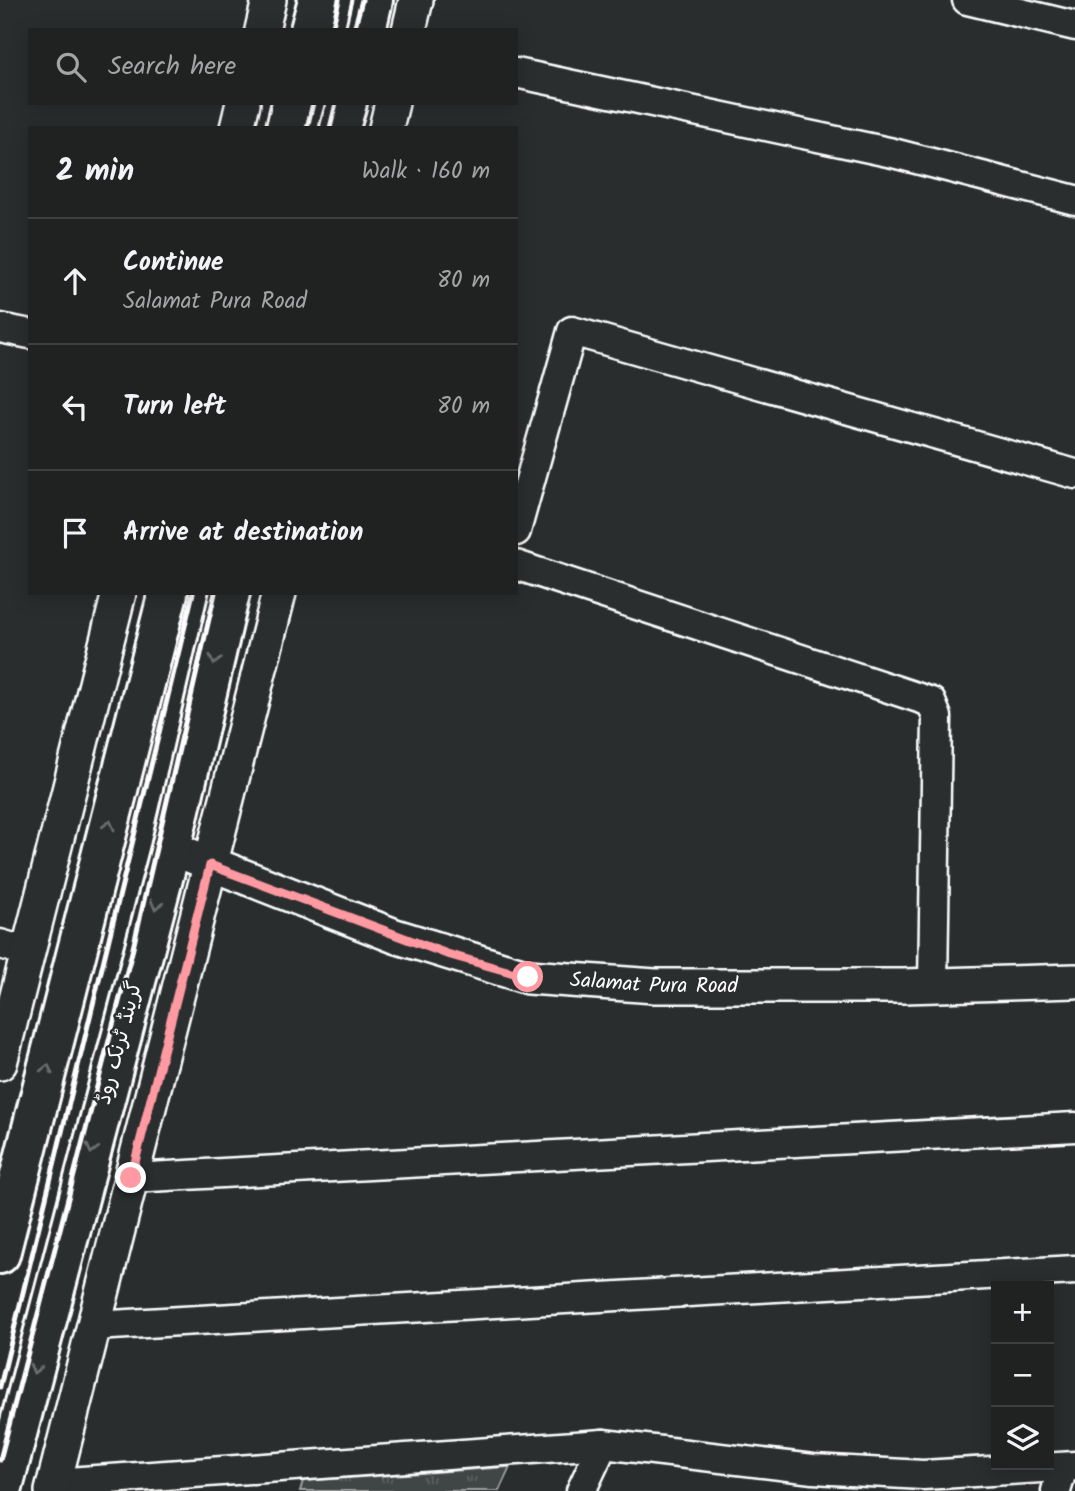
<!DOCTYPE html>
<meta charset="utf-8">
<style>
body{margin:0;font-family:Kalam,"Playpen Sans Arabic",sans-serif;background:#2d2f2f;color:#f1f3f6}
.controls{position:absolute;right:21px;bottom:21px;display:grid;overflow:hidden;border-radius:0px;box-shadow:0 4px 18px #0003}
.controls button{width:63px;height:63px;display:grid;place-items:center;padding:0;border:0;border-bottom:2px solid #3d3f40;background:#202222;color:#f1f3f6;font:35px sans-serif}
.stop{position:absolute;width:21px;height:21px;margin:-16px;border:5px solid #ff9aa2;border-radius:50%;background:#fff}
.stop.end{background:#ff9aa2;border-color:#fff;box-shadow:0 2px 7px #0008}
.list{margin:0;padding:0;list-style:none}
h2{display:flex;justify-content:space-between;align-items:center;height:91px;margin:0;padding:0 28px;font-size:30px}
h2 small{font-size:23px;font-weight:400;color:#a2a4a5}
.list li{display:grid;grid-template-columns:46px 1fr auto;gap:21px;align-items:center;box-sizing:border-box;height:126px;padding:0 28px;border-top:2px solid #3d3f40}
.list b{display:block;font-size:26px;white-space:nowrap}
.list p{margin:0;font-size:23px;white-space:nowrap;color:#a2a4a5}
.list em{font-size:23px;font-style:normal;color:#a2a4a5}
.icon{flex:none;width:38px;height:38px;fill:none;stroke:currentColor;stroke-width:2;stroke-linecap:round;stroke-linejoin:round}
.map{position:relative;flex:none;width:1075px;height:1491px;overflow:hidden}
.search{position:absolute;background:#202222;box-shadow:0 4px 18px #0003;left:28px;top:28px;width:490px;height:77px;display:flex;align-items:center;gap:18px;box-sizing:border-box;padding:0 24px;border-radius:0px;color:#a2a4a5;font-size:26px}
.panel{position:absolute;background:#202222;box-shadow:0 4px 18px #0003;left:28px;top:126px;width:490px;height:469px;border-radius:0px}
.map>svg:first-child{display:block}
</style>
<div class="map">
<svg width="1075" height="1491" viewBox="0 0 1075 1491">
<defs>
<pattern id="grass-tufts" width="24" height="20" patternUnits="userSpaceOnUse" patternTransform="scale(1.75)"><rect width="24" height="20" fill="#414445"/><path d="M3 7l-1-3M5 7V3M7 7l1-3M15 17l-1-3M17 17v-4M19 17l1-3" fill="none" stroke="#5e6061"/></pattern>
</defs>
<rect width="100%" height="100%" fill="#2a2d2e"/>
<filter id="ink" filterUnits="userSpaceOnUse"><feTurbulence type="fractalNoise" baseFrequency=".0143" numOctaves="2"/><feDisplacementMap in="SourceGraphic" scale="14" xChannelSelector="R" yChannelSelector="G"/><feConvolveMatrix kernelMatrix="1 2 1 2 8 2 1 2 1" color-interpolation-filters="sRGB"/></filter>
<g filter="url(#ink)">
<!-- grass -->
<polygon fill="url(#grass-tufts)" stroke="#a0a2a2" stroke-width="2" points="510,1467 499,1491 300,1491 303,1481"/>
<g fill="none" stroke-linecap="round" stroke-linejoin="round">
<defs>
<g id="minor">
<polyline points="967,0 1075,26"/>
<polyline points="516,73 893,153 1075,200"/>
<polyline points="0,328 30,334"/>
<polyline points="516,531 572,331 1075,474"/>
<polyline points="516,565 931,702 937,717 933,985"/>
<polyline points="0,944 28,952"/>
<polyline points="131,1178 1075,1127"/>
<polyline points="94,1326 1075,1270"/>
<polyline points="54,1483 603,1444 813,1469 923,1475 1075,1466"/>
<polyline points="581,1491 603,1444"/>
<polyline points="1056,1491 1063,1468"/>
</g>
<g id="tertiary">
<polyline points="262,30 269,0"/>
<polyline points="409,30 416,0"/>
<polyline points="237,128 243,103"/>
<polyline points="386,128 392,103"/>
<path id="s1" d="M171 848 395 936 528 977 655 986H903L1075 981"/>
<polyline points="0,1063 119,593"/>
<polyline points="52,1491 279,593"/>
</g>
<g id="primary">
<polyline points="310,30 318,0"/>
<polyline points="366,30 373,0"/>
<polyline points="286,128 292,103"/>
<polyline points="340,128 347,103"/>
<polyline points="0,1254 168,593"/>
<polyline points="2,1491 171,848 230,593"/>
</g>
</defs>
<!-- minor casing -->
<use href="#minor" stroke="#fff" stroke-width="33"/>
<!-- tertiary casing -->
<use href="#tertiary" stroke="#fff" stroke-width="38"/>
<!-- primary casing -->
<use href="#primary" stroke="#fff" stroke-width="44"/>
<!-- minor -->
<use href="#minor" stroke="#2a2d2e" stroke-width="28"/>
<!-- tertiary -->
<use href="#tertiary" stroke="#2a2d2e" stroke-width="33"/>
<!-- primary -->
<use href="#primary" stroke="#2a2d2e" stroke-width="38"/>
<!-- rail -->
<g stroke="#fff" stroke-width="5">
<polyline points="332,30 339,0"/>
<polyline points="354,30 362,0"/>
<polyline points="307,128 313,103"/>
<polyline points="330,128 336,103"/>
<polyline points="0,1387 193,593"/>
<polyline points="0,1460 133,948 215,593"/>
</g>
</g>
<!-- one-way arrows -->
<defs><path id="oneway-chevron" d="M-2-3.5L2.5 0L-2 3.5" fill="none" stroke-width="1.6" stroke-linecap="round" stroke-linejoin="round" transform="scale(1.75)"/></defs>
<g stroke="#6a6c6d">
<use href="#oneway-chevron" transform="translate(215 660) rotate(103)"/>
<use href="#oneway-chevron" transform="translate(109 825) rotate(-76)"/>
<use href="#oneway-chevron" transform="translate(156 905) rotate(105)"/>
<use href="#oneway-chevron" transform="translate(47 1069) rotate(-76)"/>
<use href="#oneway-chevron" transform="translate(92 1149) rotate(105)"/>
<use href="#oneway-chevron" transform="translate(35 1369) rotate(105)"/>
</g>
</g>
<g fill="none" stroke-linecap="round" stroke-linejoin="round" filter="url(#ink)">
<!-- route -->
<polyline stroke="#ff9aa2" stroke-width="9" points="131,1178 210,865 447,954 528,977"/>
</g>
<g text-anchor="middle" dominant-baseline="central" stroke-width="5" stroke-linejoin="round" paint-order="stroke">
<!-- street labels -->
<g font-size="21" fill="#fff" stroke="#2a2d2e">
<text stroke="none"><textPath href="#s1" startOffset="506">Salamat Pura Road</textPath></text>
<text transform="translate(120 1043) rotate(-75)">گرینڈ ٹرنک روڈ</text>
</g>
</g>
</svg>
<div class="controls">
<button>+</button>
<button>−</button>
<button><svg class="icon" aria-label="layers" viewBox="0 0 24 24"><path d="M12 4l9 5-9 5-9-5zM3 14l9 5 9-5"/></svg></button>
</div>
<div class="stop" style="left:528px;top:977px"></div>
<div class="stop end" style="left:131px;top:1178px"></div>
<div class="search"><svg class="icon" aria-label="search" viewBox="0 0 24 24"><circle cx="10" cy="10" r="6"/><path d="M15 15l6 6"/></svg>Search here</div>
<section class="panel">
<h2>2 min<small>Walk · 160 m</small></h2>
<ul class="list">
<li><svg class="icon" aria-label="ahead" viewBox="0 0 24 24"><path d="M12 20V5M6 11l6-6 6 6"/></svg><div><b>Continue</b><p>Salamat Pura Road</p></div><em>80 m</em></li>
<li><svg class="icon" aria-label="left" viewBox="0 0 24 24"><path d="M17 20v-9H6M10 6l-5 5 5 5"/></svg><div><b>Turn left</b></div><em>80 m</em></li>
<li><svg class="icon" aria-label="arrive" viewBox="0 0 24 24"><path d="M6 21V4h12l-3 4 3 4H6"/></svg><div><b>Arrive at destination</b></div></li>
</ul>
</section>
</div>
